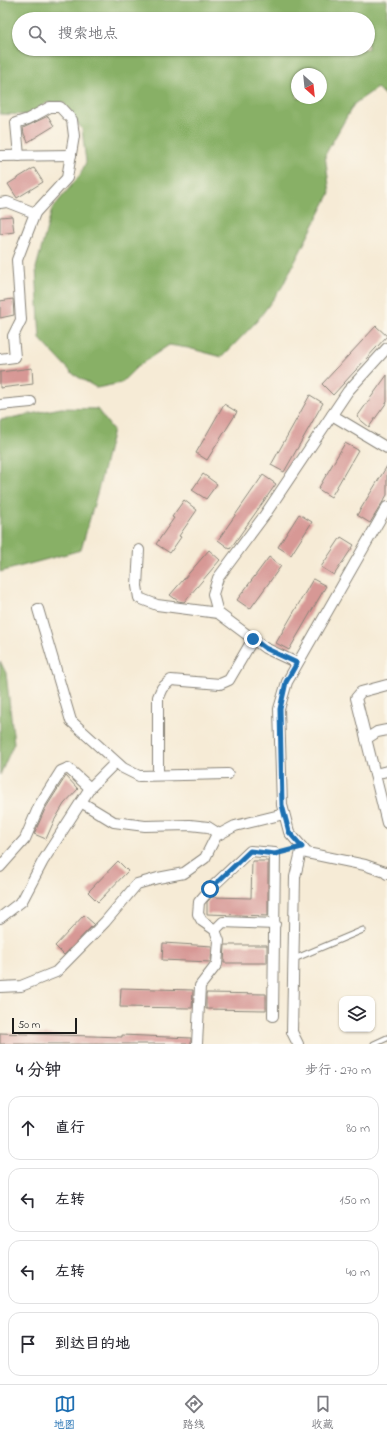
<!DOCTYPE html>
<html lang="zh">
<meta charset="utf-8">
<style>
body{margin:0;font-family:"Indie Flower","LXGW WenKai TC",sans-serif;background:#f2f2f3;color:#2b2b33}
.controls{position:absolute;right:12px;bottom:12px;display:grid;overflow:hidden;border-radius:8px;box-shadow:0 1px 3px #0004}
.controls button{width:36px;height:36px;display:grid;place-items:center;padding:0;border:0;border-bottom:1px solid #e1e1e2;background:#fff;color:#2b2b33;font:20px sans-serif}
.compass{position:absolute;left:291px;top:68px;width:36px;height:36px;border-radius:50%;background:#fff;box-shadow:0 1px 3px #0004;rotate:153deg}
.scale{position:absolute;left:12px;bottom:10px;width:65px;box-sizing:border-box;padding-left:4px;border:2px solid #1c1c1c;border-top:0;font-size:11px;line-height:14px;white-space:nowrap;color:#1c1c1c;-webkit-text-stroke:3px #fbf7ec;paint-order:stroke}
.stop{position:absolute;width:12px;height:12px;margin:-9px;border:3px solid #1f6fb2;border-radius:50%;background:#fff}
.stop.end{background:#1f6fb2;border-color:#fff;box-shadow:0 1px 4px #0008}
.list{margin:0;padding:0;list-style:none}
h2{display:flex;justify-content:space-between;align-items:center;height:52px;margin:0;padding:0 16px;font-size:17px}
h2 small{font-size:13px;font-weight:400;color:#7c7c81}
.list li{display:grid;grid-template-columns:26px 1fr auto;gap:12px;align-items:center;box-sizing:border-box;height:64px;margin:0 8px 8px;padding:0 8px;border:1px solid #e1e1e2;border-radius:12px}
.list b{display:block;font-size:15px;white-space:nowrap}
.list em{font-size:13px;font-style:normal;color:#7c7c81}
.icon{flex:none;width:22px;height:22px;fill:none;stroke:currentColor;stroke-width:2;stroke-linecap:round;stroke-linejoin:round}
.map{position:relative;flex:none;width:387px;height:1044px;overflow:hidden}
.search{position:absolute;background:#fff;box-shadow:0 1px 3px #0004;left:12px;right:12px;top:12px;height:44px;display:flex;align-items:center;gap:10px;box-sizing:border-box;padding:0 14px;border-radius:22px;color:#7c7c81;font-size:15px}
.sheet{height:340px;background:#fff}
nav{display:flex;justify-content:space-around;align-items:center;box-sizing:border-box;height:56px;border-top:1px solid #e1e1e2;background:#fff;font-size:11px;color:#7c7c81}
nav a{display:grid;justify-items:center;gap:2px}
nav .on{color:#1f6fb2}
.map>svg:first-child{display:block}
</style>
<div class="map">
<svg width="387" height="1044" viewBox="0 0 387 1044">
<rect width="100%" height="100%" fill="#fbf7ec"/>
<filter id="ink" filterUnits="userSpaceOnUse"><feTurbulence type="fractalNoise" baseFrequency=".025" numOctaves="2"/><feDisplacementMap in="SourceGraphic" scale="8" xChannelSelector="R" yChannelSelector="G"/><feConvolveMatrix kernelMatrix="1 2 1 2 8 2 1 2 1" color-interpolation-filters="sRGB"/></filter>
<filter id="wash" filterUnits="userSpaceOnUse"><feTurbulence type="fractalNoise" baseFrequency=".012" numOctaves="4" result="noise"/><feDisplacementMap in="SourceGraphic" scale="16" xChannelSelector="R" yChannelSelector="G"/><feGaussianBlur stdDeviation="0.9" result="paint"/><feColorMatrix in="noise" values="0 0 0 0 0 0 0 0 0 0 0 0 0 0 0 0 0 1.4 0 .05"/><feComposite in="paint" operator="in"/></filter>
<g filter="url(#wash)">
<rect width="100%" height="100%" fill="#f6ebd6"/>
<!-- forest -->
<g fill="#88b066" stroke="#526641" fill-rule="evenodd">
<path d="M0 0H387V98L377 88 354 104 325 155 330 193 282 287 257 321 222 357 188 348 169 345 138 366 121 383 97 388 73 374 40 339 36 268 52 209 80 175 86 162 82 129 63 102 47 103 28 115 0 114ZM19 19H368V49H19ZM297 74H321V98H297Z"/>
<polygon points="61,408 97,409 113,430 100,483 81,550 0,572 0,420"/>
<polygon points="0,661 6,673 14,743 0,775"/>
</g>
<g id="blocks">
<!-- building -->
<g fill="#d79895">
<polygon points="48,116 54,126 28,142 24,134 23,128"/>
<polygon points="34,168 43,182 17,198 8,184"/>
<polygon points="12,216 14,232 0,234 0,217"/>
<polygon points="13,299 14,315 0,318 0,301"/>
<polygon points="376,326 387,336 333,395 322,384"/>
<polygon points="32,368 33,384 0,388 0,372"/>
<polygon points="387,375 387,402 369,427 357,417"/>
<polygon points="310,395 323,403 284,472 271,465"/>
<polygon points="224,404 237,412 207,460 196,453"/>
<polygon points="345,443 358,450 331,497 318,489"/>
<polygon points="387,466 387,495 370,523 357,515"/>
<polygon points="203,474 217,484 206,499 192,490"/>
<polygon points="263,475 276,484 230,549 218,540"/>
<polygon points="184,500 197,510 179,536 181,537 170,553 156,544 174,518 172,517"/>
<polygon points="299,514 312,522 291,555 278,547"/>
<polygon points="341,537 354,545 334,575 321,567"/>
<polygon points="209,550 220,560 184,602 178,601 170,595"/>
<polygon points="269,557 281,566 250,609 237,600"/>
<polygon points="313,579 326,586 289,650 276,643"/>
<polygon points="66,776 78,789 64,804 54,821 46,839 34,834 45,809"/>
<polygon points="118,861 128,871 98,902 88,892"/>
<polygon points="252,861 268,861 268,916 207,914 207,902 212,897 251,898"/>
<polygon points="84,915 94,924 64,955 55,946"/>
<polygon points="163,943 212,946 211,962 162,960"/>
<polygon points="225,945 267,945 267,963 224,963"/>
<polygon points="121,988 193,990 192,1008 120,1007"/>
<polygon points="206,993 266,994 266,1010 206,1009"/>
<polygon points="0,1033 122,1037 122,1035 191,1038 191,1044 0,1044"/>
</g>
</g>
</g>
<g filter="url(#ink)">
<use href="#blocks" fill-opacity="0" stroke="#898479" stroke-width="1"/>
<g fill="none" stroke-linecap="round" stroke-linejoin="round">
<defs>
<g id="lane">
<polyline points="294,959 363,930"/>
<polyline points="374,1044 387,1038"/>
</g>
<g id="street">
<polyline points="0,156 71,155"/>
<polyline points="0,203 7,202 35,213"/>
<polyline points="0,359 15,357 13,336 21,320 17,260 35,213 67,178 74,136 72,120 60,107 50,107 28,119 16,123 19,156"/>
<polyline points="0,405 31,402"/>
<polyline points="332,415 387,448"/>
<polyline points="387,507 287,682 279,709 282,805 289,832 307,853 365,865 385,872 387,874"/>
<polyline points="139,550 137,586 139,598 157,605 218,613"/>
<polyline points="38,609 71,721 123,768 139,776 228,774"/>
<polyline points="297,663 265,648 218,613 213,594 218,578 264,516 348,391 387,348"/>
<polyline points="387,685 361,692 356,698 387,823"/>
<polyline points="366,739 377,732 387,730"/>
<polyline points="375,774 387,771"/>
<polyline points="158,775 158,697 162,688 171,680 220,684 229,680 253,639"/>
<polyline points="81,802 114,822 145,826 190,825 208,827 219,834"/>
<polyline points="0,867 25,839 39,806 61,771 68,768 90,788"/>
<polyline points="0,918 22,901 43,861 90,788 113,765"/>
<polyline points="215,930 223,922 275,924"/>
<polyline points="0,987 21,986 56,972 105,922 137,884 158,878 184,873 205,858 216,836 235,826 284,814"/>
<polyline points="197,1044 200,986 217,964 219,941 215,930 202,921 198,914 199,902 210,889 250,851 275,853 273,1016"/>
<polyline points="298,1044 292,1032 295,877 302,847"/>
</g>
</defs>
<!-- lane casing -->
<use href="#lane" stroke="#898479" stroke-width="7"/>
<!-- street casing -->
<use href="#street" stroke="#898479" stroke-width="12"/>
<!-- path -->
<polyline stroke="#898479" stroke-width="1.5" stroke-dasharray="1 3" stroke-linecap="butt" points="283,852 291,850"/>
<!-- lane -->
<use href="#lane" stroke="#fff" stroke-width="5"/>
<!-- street -->
<use href="#street" stroke="#fff" stroke-width="10"/>
</g>
</g>
<g fill="none" stroke-linecap="round" stroke-linejoin="round" filter="url(#ink)">
<!-- route -->
<polyline stroke="#1f6fb2" stroke-width="5" points="210,889 250,851 275,854 302,847 289,832 282,805 280,709 286,682 297,663 265,648 253,639"/>
</g>
</svg>
<div class="controls">
<button><svg class="icon" aria-label="layers" viewBox="0 0 24 24"><path d="M12 4l9 5-9 5-9-5zM3 14l9 5 9-5"/></svg></button>
</div>
<svg class="compass" viewBox="-18 -18 36 36"><path d="M0-13l5 13h-10z" fill="#e53935"/><path d="M0 13l5-13h-10z" fill="#7c7c81"/></svg>
<div class="scale">50 m</div>
<div class="stop" style="left:210px;top:889px"></div>
<div class="stop end" style="left:253px;top:639px"></div>
<div class="search"><svg class="icon" aria-label="search" viewBox="0 0 24 24"><circle cx="10" cy="10" r="6"/><path d="M15 15l6 6"/></svg>搜索地点</div>
</div>
<section class="sheet">
<h2>4 分钟<small>步行 · 270 m</small></h2>
<ul class="list">
<li><svg class="icon" aria-label="ahead" viewBox="0 0 24 24"><path d="M12 20V5M6 11l6-6 6 6"/></svg><div><b>直行</b></div><em>80 m</em></li>
<li><svg class="icon" aria-label="left" viewBox="0 0 24 24"><path d="M17 20v-9H6M10 6l-5 5 5 5"/></svg><div><b>左转</b></div><em>150 m</em></li>
<li><svg class="icon" aria-label="left" viewBox="0 0 24 24"><path d="M17 20v-9H6M10 6l-5 5 5 5"/></svg><div><b>左转</b></div><em>40 m</em></li>
<li><svg class="icon" aria-label="arrive" viewBox="0 0 24 24"><path d="M6 21V4h12l-3 4 3 4H6"/></svg><div><b>到达目的地</b></div></li>
</ul>
</section>
<nav>
<a class="on"><svg class="icon" aria-label="map" viewBox="0 0 24 24"><path d="M3 6l6-2 6 2 6-2v14l-6 2-6-2-6 2zM9 4v14M15 6v14"/></svg>地图</a>
<a><svg class="icon" aria-label="directions" viewBox="0 0 24 24"><path d="M12 3l9 9-9 9-9-9zM9 14v-3h6M13 9l2 2-2 2"/></svg>路线</a>
<a><svg class="icon" aria-label="saved" viewBox="0 0 24 24"><path d="M7 4h10v16l-5-4-5 4z"/></svg>收藏</a>
</nav>
